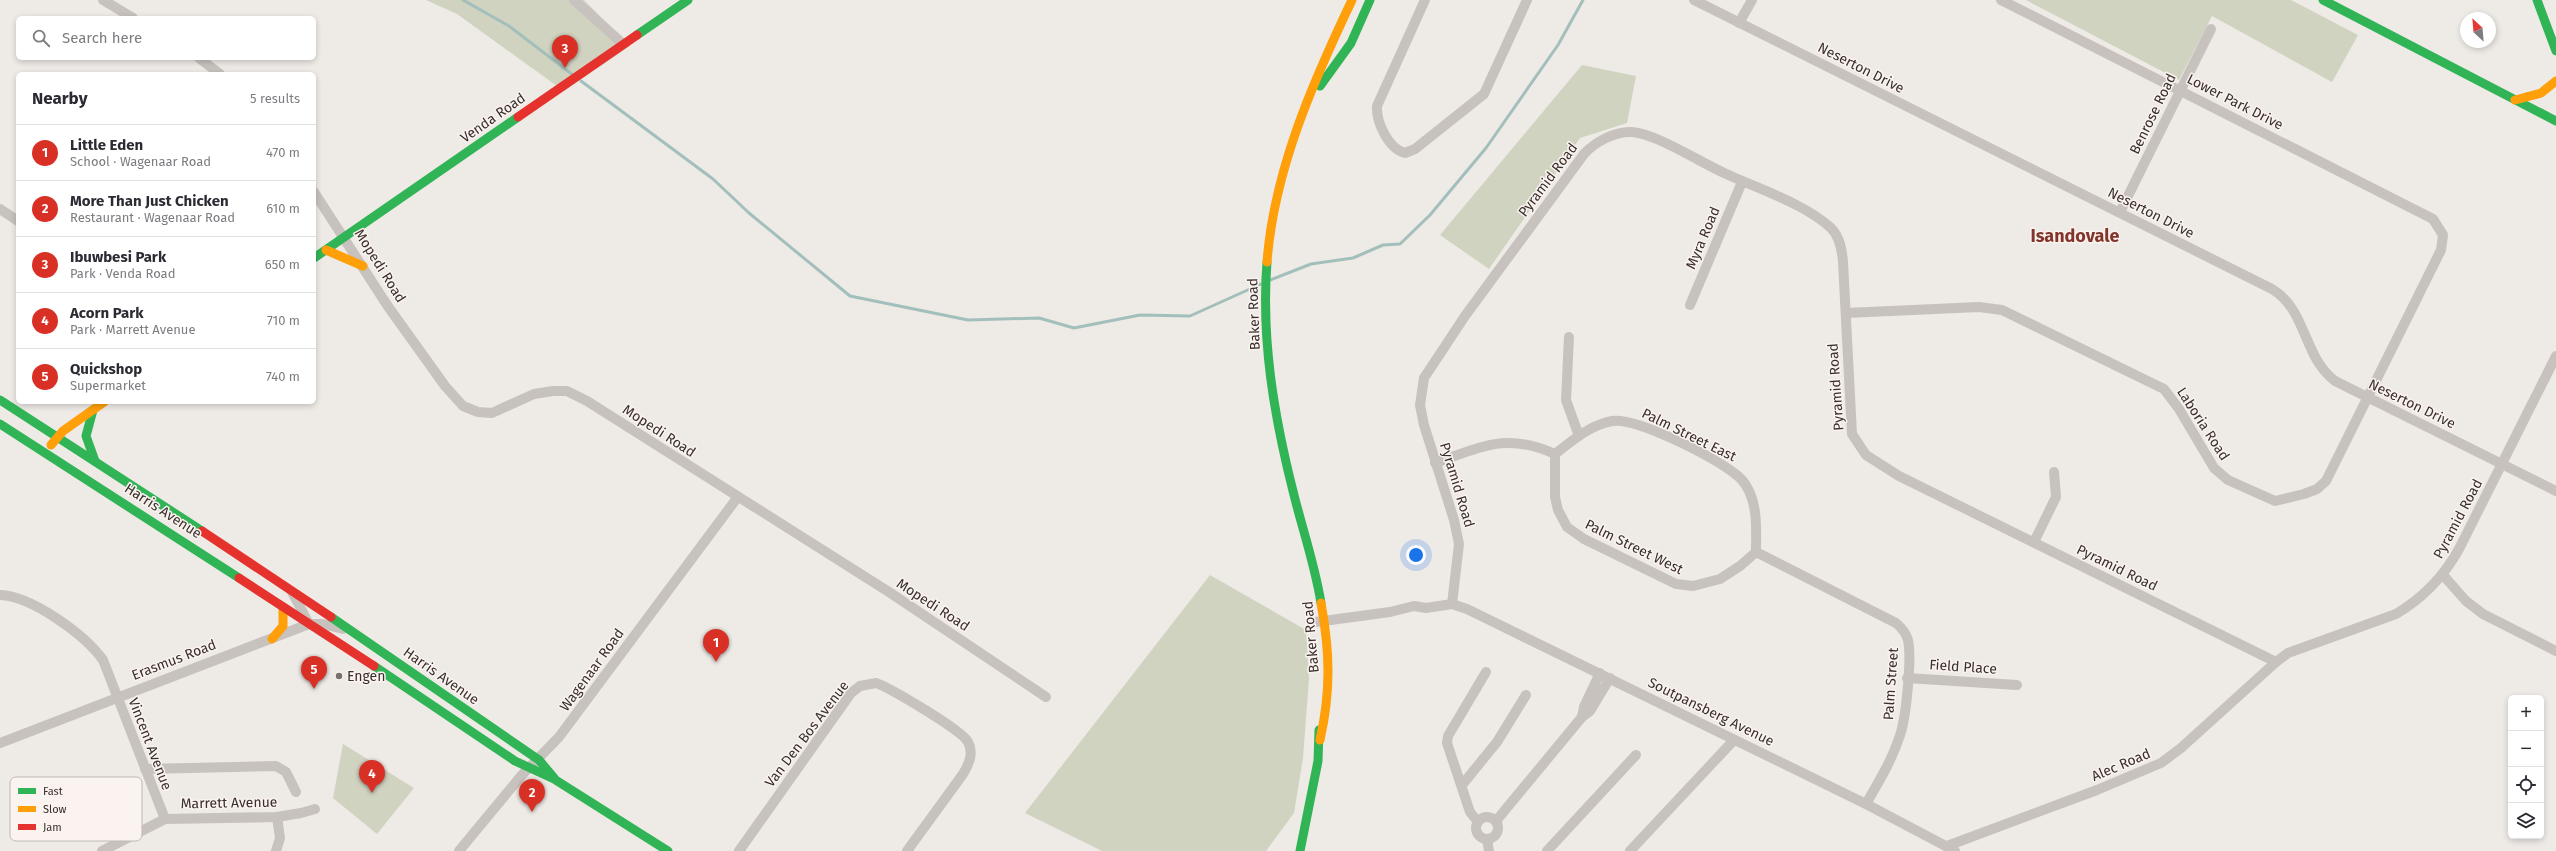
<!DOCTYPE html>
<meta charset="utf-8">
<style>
body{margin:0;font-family:"Fira Sans",sans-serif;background:#f7f7f7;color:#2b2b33}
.controls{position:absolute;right:12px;bottom:12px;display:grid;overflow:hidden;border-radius:6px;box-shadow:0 2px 6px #0003}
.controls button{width:36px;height:36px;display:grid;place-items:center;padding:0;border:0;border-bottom:1px solid #e1e1e2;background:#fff;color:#2b2b33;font:20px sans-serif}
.compass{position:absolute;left:2460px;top:12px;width:36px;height:36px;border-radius:50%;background:#fff;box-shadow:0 2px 6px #0003;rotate:334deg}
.you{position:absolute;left:1416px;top:555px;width:14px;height:14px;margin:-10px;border:3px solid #fff;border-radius:50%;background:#1a73e8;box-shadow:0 0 0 6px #1a73e833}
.badge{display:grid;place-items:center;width:26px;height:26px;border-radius:50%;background:#d93025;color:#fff;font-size:13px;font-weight:700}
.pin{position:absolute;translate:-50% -33px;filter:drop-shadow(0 1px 2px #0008)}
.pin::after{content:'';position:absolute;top:21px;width:14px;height:12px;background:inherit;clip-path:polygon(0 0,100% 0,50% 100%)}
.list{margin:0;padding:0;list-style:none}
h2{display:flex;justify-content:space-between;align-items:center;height:52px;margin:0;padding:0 16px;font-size:17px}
h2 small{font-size:13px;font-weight:400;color:#7c7c81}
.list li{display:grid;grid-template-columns:26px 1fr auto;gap:12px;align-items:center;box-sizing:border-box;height:56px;padding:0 16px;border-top:1px solid #e1e1e2}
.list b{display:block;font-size:15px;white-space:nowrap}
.list p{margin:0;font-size:13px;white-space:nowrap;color:#7c7c81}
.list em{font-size:13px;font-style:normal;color:#7c7c81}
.icon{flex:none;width:22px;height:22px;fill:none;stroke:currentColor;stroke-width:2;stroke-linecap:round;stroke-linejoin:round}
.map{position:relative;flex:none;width:2556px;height:851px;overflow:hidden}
.search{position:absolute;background:#fff;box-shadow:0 2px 6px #0003;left:16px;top:16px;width:300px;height:44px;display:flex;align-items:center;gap:10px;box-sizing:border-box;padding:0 14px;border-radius:6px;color:#7c7c81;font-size:15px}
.panel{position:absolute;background:#fff;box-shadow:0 2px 6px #0003;left:16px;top:72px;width:300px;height:332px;border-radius:6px}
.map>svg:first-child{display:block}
</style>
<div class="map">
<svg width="2556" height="851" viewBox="0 0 2556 851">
<rect width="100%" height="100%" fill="#eeeae6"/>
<!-- green -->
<g fill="#d1d3c1">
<polygon points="426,0 584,0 630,46 564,91 457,14"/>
<polygon points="2026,0 2291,0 2358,35 2332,82 2212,16 2179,80"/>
<polygon points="1582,65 1636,76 1627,123 1580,138 1489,269 1440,235"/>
<polygon points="1210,575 1306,630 1309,679 1303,758 1294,813 1266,851 1102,851 1025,813"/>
<polygon points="343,744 414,788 377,834 333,798"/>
</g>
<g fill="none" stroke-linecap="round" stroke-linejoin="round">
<!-- stream -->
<g stroke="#a3bfbc" stroke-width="3">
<polyline points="463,0 509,26 573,75"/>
<polyline points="581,81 713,179 749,213 850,296 968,320 1039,318 1074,328 1140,315 1190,316 1261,284"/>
<polyline points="1270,280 1311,264 1353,258 1383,245 1400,244 1430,215 1486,148 1558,45 1583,0"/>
</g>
<!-- street -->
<g stroke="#c8c2be" stroke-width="10">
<polyline points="103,0 133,18"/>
<polyline points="574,0 623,44"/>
<path d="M1425 0 1377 106C1376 123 1389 149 1405 153L1415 149 1484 94 1527 0"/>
<path d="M1694 0 2272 289C2307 310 2303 357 2335 381L2556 491"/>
<polyline points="1739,23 1752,0"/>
<polyline points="199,58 220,74"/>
<polyline points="314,192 387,305 445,386 463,406 478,412 492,413 534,394 553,391 567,391 587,401 889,592 1046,697"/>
<polyline points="0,209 18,221"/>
<polyline points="2120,212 2211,29"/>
<polyline points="1690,305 1742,182"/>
<polyline points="1846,313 1979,307 2002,310 2164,389 2179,409 2214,468 2228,480 2275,501 2304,494 2317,489 2326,481 2441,250 2443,235 2433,219 2001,0"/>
<polyline points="1569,337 1566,400 1579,436"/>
<polyline points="1555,454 1555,497 1558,510 1567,527 1584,539 1676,584 1693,586 1720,579 1740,566 1756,552"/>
<path d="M1555 454C1572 441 1590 425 1612 421 1637 417 1713 457 1734 473 1740 477 1745 483 1748 489 1758 508 1756 531 1756 552"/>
<path d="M1435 463C1482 447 1506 432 1555 454"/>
<polyline points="2034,542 2056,497 2054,472"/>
<path d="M1756 552 1896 623C1902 628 1906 633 1908 640 1912 659 1906 721 1899 738 1891 762 1878 783 1866 804"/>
<polyline points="2443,575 2466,601 2483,614 2556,651"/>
<polyline points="292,592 308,622"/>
<path d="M0 595C32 596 85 635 103 660L165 819"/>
<path d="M1452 604 1459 544 1454 520 1424 425 1420 405 1424 378 1465 316 1584 154C1595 142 1615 131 1632 132 1656 134 1695 159 1718 170 1752 187 1803 202 1831 228 1840 237 1842 250 1843 262L1852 434 1866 455 1899 476 2276 662 2288 653 2396 614C2423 598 2444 576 2459 549L2556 356"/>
<polyline points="1316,622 1390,612 1414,606 1426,608 1452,604 1467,609 1866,804 1955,851"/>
<polyline points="1907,678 2017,685"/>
<polyline points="1582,717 1584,707 1600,673"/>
<polyline points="0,743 309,624 323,624 343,629"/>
<polyline points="145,769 276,766 286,772 296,792"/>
<polyline points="1462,785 1497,742 1526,695"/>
<circle cx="1487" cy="828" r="11"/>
<polyline points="1496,821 1582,717 1590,711 1610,678"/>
<polyline points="1478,822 1470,812 1447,743 1448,736 1486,672"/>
<polyline points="1487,839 1489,851"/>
<polyline points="1947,846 2097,790 2161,763 2181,748 2276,662"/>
<polyline points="102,851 165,819 277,817 301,813 315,809"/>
<polyline points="276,851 280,838 277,817"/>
<polyline points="459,851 521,776 559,737 737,498"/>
<path d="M739 851 851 693 860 686 876 683C890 688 962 730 968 742 974 753 969 764 963 774L907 851"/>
<polyline points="1547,851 1636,755"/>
<polyline points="1630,851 1734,740"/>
</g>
<!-- fast -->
<g stroke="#30b455" stroke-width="9">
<polyline points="2323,0 2556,121"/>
<polyline points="2537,0 2556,51"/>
<polyline points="637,35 688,0"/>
<polyline points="1320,86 1351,43 1370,0"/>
<polyline points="314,258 518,117"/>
<path d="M1267 262C1261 339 1274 416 1293 491 1302 528 1315 565 1321 603"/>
<polyline points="0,400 202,531"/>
<polyline points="93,410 86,436 95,461"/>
<polyline points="0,424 239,578"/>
<polyline points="331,617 539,760 554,778"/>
<polyline points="374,666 515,761 554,779 668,851"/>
<polyline points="1300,851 1318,761 1319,730"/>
</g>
<!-- slow -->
<g stroke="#ff9f0a" stroke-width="9">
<polyline points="2515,100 2541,93 2556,81"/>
<polyline points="326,250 363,266"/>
<path d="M1267 262C1274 170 1313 82 1352 0"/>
<polyline points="51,445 63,431 104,402"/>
<polyline points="272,639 283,626 283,607"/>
<path d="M1320 740C1331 691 1330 652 1321 603"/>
</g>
<!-- jam -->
<g stroke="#e5322d" stroke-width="9">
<polyline points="518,117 637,35"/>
<polyline points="202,531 331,617"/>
<polyline points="239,578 374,666"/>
</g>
</g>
<!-- markers -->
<circle fill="#78706d" stroke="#faf3ef" stroke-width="1.5" cx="339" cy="676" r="4"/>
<g text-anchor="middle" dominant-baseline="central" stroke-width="3" stroke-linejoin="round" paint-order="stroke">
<!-- street labels -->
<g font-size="14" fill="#392f2c" stroke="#faf3ef">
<text transform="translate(1861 68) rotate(27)">Neserton Drive</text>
<text transform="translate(2235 102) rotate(27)">Lower Park Drive</text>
<text transform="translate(2153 114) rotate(-64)">Benrose Road</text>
<text transform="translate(493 118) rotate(-35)">Venda Road</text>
<text transform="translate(1548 180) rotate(-53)">Pyramid Road</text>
<text transform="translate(2151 213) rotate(27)">Neserton Drive</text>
<text transform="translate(1703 238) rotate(-67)">Myra Road</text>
<text transform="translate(380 266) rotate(58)">Mopedi Road</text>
<text transform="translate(1254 314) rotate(-92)">Baker Road</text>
<text transform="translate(1836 387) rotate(-94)">Pyramid Road</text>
<text transform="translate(2412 404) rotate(26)">Neserton Drive</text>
<text transform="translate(2203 424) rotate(57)">Laboria Road</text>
<text transform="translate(659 431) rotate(33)">Mopedi Road</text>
<text transform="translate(1689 435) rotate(26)">Palm Street East</text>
<text transform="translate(1457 485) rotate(73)">Pyramid Road</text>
<text transform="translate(163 511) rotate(33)">Harris Avenue</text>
<text transform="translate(2458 519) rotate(-62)">Pyramid Road</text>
<text transform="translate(1634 547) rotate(26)">Palm Street West</text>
<text transform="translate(2117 568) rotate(26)">Pyramid Road</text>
<text transform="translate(933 605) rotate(33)">Mopedi Road</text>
<text transform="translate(1311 637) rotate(-95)">Baker Road</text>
<text transform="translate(174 660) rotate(-21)">Erasmus Road</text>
<text transform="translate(1963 667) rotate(4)">Field Place</text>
<text transform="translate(592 670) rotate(-54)">Wagenaar Road</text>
<text transform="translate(441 676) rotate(35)">Harris Avenue</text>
<text transform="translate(1891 684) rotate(-86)">Palm Street</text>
<text transform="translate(1711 712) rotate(26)">Soutpansberg Avenue</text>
<text transform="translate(807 734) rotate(-53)">Van Den Bos Avenue</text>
<text transform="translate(150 744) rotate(69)">Vincent Avenue</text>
<text transform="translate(2121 765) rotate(-23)">Alec Road</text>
<text transform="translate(229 803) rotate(-1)">Marrett Avenue</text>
</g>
<!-- poi labels -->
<g font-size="14" fill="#392f2c" stroke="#faf3ef" text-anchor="start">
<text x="347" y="676">Engen</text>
</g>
<!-- district labels -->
<g font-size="18" font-weight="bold" fill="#82362b" stroke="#faf3ef">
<text x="2075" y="236">Isandovale</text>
</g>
</g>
<!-- legend -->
<rect x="10" y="777" width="132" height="64" rx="6" fill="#faf3ef" stroke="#c0b8b4" stroke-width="1"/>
<rect x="18" y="788" width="18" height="6" fill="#30b455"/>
<rect x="18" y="806" width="18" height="6" fill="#ff9f0a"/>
<rect x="18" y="824" width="18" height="6" fill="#e5322d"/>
<g font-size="11" fill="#392f2c">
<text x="43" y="795">Fast</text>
<text x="43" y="813">Slow</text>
<text x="43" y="831">Jam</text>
</g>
</svg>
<div class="controls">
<button>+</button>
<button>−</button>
<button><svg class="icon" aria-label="locate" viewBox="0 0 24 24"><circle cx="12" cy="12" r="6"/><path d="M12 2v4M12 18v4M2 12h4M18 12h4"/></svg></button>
<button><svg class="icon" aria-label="layers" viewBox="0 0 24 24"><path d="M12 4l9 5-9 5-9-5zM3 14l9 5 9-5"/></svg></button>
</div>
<svg class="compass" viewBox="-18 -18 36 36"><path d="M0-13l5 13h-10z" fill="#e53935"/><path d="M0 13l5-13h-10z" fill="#7c7c81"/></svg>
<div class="you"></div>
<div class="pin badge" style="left:716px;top:662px">1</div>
<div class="pin badge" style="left:532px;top:812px">2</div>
<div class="pin badge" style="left:565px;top:68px">3</div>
<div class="pin badge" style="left:372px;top:793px">4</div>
<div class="pin badge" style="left:314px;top:689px">5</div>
<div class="search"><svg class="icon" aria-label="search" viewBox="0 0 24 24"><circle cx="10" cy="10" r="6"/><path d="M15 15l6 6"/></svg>Search here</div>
<section class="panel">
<h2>Nearby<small>5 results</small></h2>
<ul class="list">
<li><span class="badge">1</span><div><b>Little Eden</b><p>School · Wagenaar Road</p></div><em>470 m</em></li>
<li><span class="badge">2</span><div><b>More Than Just Chicken</b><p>Restaurant · Wagenaar Road</p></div><em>610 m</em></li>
<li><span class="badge">3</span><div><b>Ibuwbesi Park</b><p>Park · Venda Road</p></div><em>650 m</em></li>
<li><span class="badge">4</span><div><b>Acorn Park</b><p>Park · Marrett Avenue</p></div><em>710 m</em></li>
<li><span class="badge">5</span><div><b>Quickshop</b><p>Supermarket</p></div><em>740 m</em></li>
</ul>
</section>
</div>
